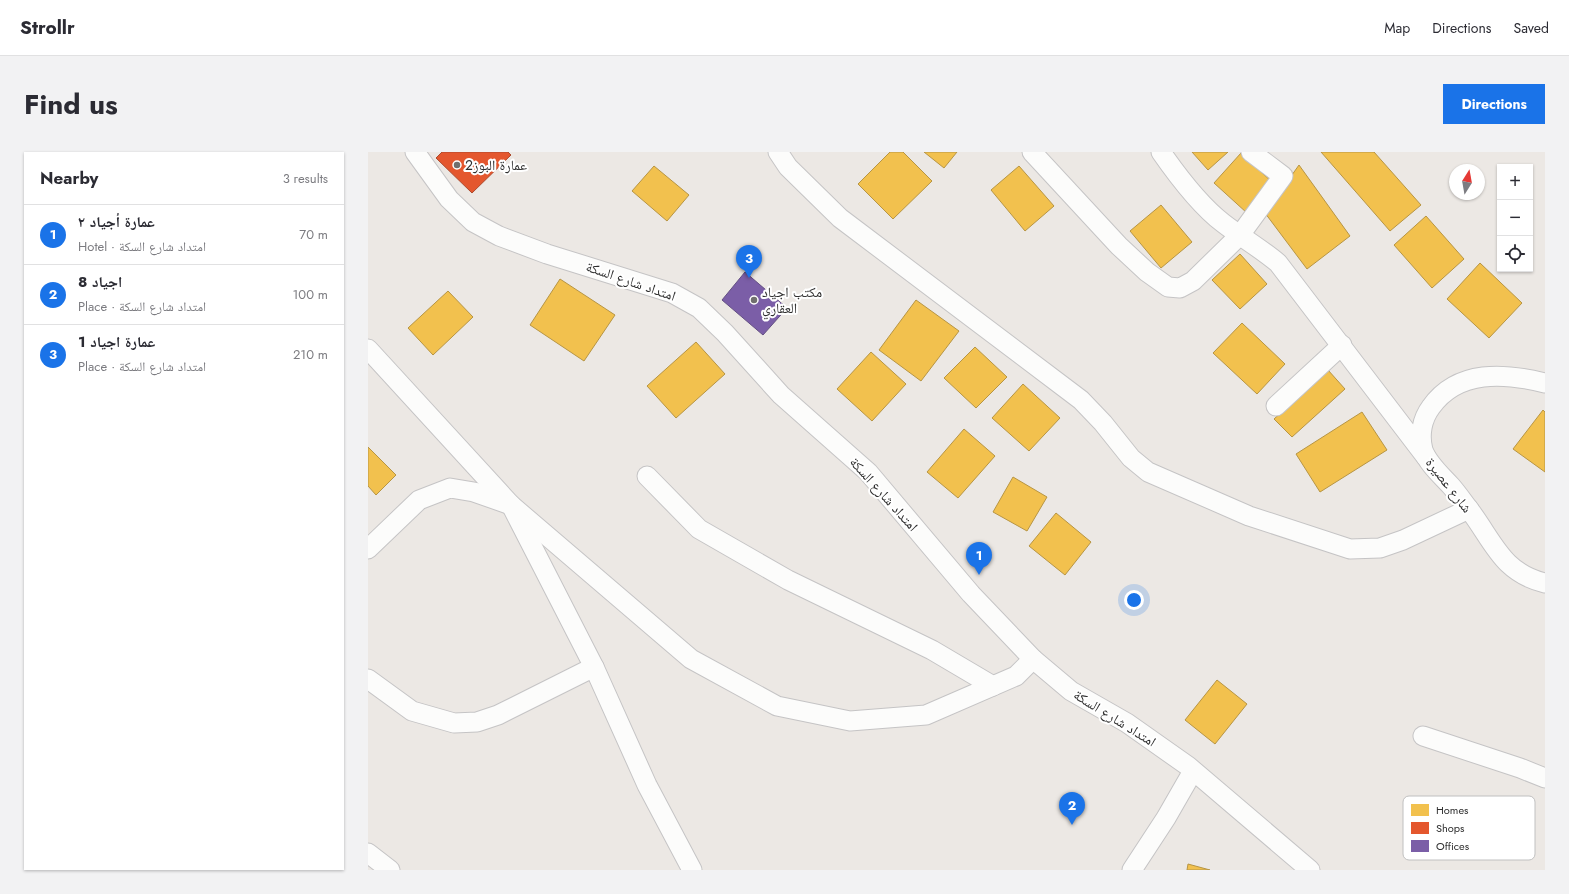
<!DOCTYPE html>
<meta charset="utf-8">
<style>
body{margin:0;font-family:Jost,"Noto Naskh Arabic",sans-serif;background:#f2f2f3;color:#2b2b33}
.controls{position:absolute;right:12px;top:12px;display:grid;overflow:hidden;border-radius:0px;box-shadow:0 1px 3px #0004}
.controls button{width:36px;height:36px;display:grid;place-items:center;padding:0;border:0;border-bottom:1px solid #e1e1e2;background:#fff;color:#2b2b33;font:20px sans-serif}
.compass{position:absolute;left:1081px;top:12px;width:36px;height:36px;border-radius:50%;background:#fff;box-shadow:0 1px 3px #0004;rotate:11deg}
.you{position:absolute;left:766px;top:448px;width:14px;height:14px;margin:-10px;border:3px solid #fff;border-radius:50%;background:#1a73e8;box-shadow:0 0 0 6px #1a73e833}
.badge{display:grid;place-items:center;width:26px;height:26px;border-radius:50%;background:#1a73e8;color:#fff;font-size:13px;font-weight:700}
.pin{position:absolute;translate:-50% -33px;filter:drop-shadow(0 1px 2px #0008)}
.pin::after{content:'';position:absolute;top:21px;width:14px;height:12px;background:inherit;clip-path:polygon(0 0,100% 0,50% 100%)}
.list{margin:0;padding:0;list-style:none}
h2{display:flex;justify-content:space-between;align-items:center;height:52px;margin:0;padding:0 16px;font-size:17px}
h2 small{font-size:13px;font-weight:400;color:#7c7c81}
.list li{display:grid;grid-template-columns:26px 1fr auto;gap:12px;align-items:center;box-sizing:border-box;height:60px;padding:0 16px;border-top:1px solid #e1e1e2}
.list b{display:block;font-size:15px;white-space:nowrap}
.list p{margin:0;font-size:13px;white-space:nowrap;color:#7c7c81}
.list em{font-size:13px;font-style:normal;color:#7c7c81}
.icon{flex:none;width:22px;height:22px;fill:none;stroke:currentColor;stroke-width:2;stroke-linecap:round;stroke-linejoin:round}
.map{position:relative;flex:none;width:1177px;height:718px;overflow:hidden;border-radius:0px}
header{display:flex;align-items:center;gap:24px;box-sizing:border-box;height:56px;padding:0 20px;background:#fff;border-bottom:1px solid #e1e1e2}
header strong{font-size:19px}
nav{display:flex;gap:22px;margin-inline-start:auto;font-size:14px}
.intro{display:flex;align-items:center;justify-content:space-between;box-sizing:border-box;height:96px;padding:0 24px}
h1{margin:0;font-size:28px}
.button{padding:10px 18px;border-radius:0px;background:#1a73e8;color:#fff;font-size:14px;font-weight:700}
main{display:flex;gap:24px;padding:0 24px}
aside{flex:1;background:#fff;border-radius:0px;box-shadow:0 1px 3px #0004}
.map>svg:first-child{display:block}
</style>
<header>
<strong>Strollr</strong>
<nav><a>Map</a><a>Directions</a><a>Saved</a></nav>
</header>
<div class="intro"><h1>Find us</h1><a class="button">Directions</a></div>
<main>
<aside>
<h2>Nearby<small>3 results</small></h2>
<ul class="list">
<li><span class="badge">1</span><div><b>عمارة أجياد ٢</b><p>Hotel · امتداد شارع السكة</p></div><em>70 m</em></li>
<li><span class="badge">2</span><div><b>اجياد 8</b><p>Place · امتداد شارع السكة</p></div><em>100 m</em></li>
<li><span class="badge">3</span><div><b>عمارة اجياد 1</b><p>Place · امتداد شارع السكة</p></div><em>210 m</em></li>
</ul>
</aside>
<div class="map">
<svg width="1177" height="718" viewBox="0 0 1177 718">
<rect width="100%" height="100%" fill="#ece8e4"/>
<!-- homes -->
<g fill="#f2c14e" stroke="#b79544">
<polygon points="522,0 535,0 564,29 525,67 490,32"/>
<polygon points="556,0 589,0 576,16"/>
<polygon points="824,0 860,0 840,18"/>
<polygon points="953,0 1006,0 1053,53 1022,79"/>
<polygon points="873,1 906,32 879,61 846,31"/>
<polygon points="931,13 982,84 939,117 897,61"/>
<polygon points="286,14 321,43 299,69 264,39"/>
<polygon points="651,14 686,54 657,79 623,38"/>
<polygon points="793,53 824,90 793,116 762,79"/>
<polygon points="1058,64 1096,107 1064,136 1026,93"/>
<polygon points="872,102 899,132 872,157 844,128"/>
<polygon points="1112,111 1154,151 1121,186 1079,147"/>
<polygon points="192,127 247,163 216,209 162,173"/>
<polygon points="80,139 105,165 65,203 40,176"/>
<polygon points="548,148 591,179 553,229 511,198"/>
<polygon points="874,171 917,212 889,242 845,201"/>
<polygon points="328,190 357,222 308,266 279,234"/>
<polygon points="607,195 639,225 608,256 576,226"/>
<polygon points="503,200 538,232 504,269 469,237"/>
<polygon points="960,218 977,237 924,285 906,267"/>
<polygon points="655,232 692,266 661,299 624,266"/>
<polygon points="1175,258 1177,260 1177,320 1145,297"/>
<polygon points="994,260 1019,298 952,340 928,302"/>
<polygon points="596,277 627,304 590,346 559,320"/>
<polygon points="0,295 28,323 8,343 0,334"/>
<polygon points="645,325 679,345 659,379 625,360"/>
<polygon points="688,361 723,390 697,423 661,394"/>
<polygon points="849,528 879,552 847,592 817,568"/>
<polygon points="820,712 842,718 819,718"/>
</g>
<!-- shops -->
<polygon fill="#e4572e" stroke="#ad4b2e" points="74,0 140,0 143,3 104,41 68,6"/>
<!-- offices -->
<polygon fill="#7b5ea7" stroke="#645083" points="377,120 419,156 395,183 354,148"/>
<g fill="none" stroke-linecap="round" stroke-linejoin="round">
<defs>
<g id="street">
<polyline points="47,0 81,47 105,70 131,84 179,102 304,141 331,156 357,181 413,243 500,320 603,442 665,507 703,539 759,571 820,614 942,718"/>
<polyline points="410,0 420,15 472,66 713,248 735,271 763,306 780,320 881,364 982,397 1012,396 1035,388 1101,357"/>
<polyline points="664,0 751,94 779,120 800,135 812,136 825,129 872,83 915,24 883,0"/>
<path d="M793 0C809 23 834 55 855 71 873 85 892 96 910 111L1058 305"/>
<polyline points="0,197 143,353 226,515 279,633 324,718"/>
<path d="M1177 231C1137 221 1090 217 1063 255 1054 267 1051 283 1055 298 1060 312 1073 323 1083 334 1090 342 1096 351 1103 360 1126 391 1135 421 1177 431"/>
<polyline points="908,254 974,193"/>
<polyline points="279,324 331,377 420,428 564,498 625,534"/>
<polyline points="0,397 51,348 82,336 106,340 143,353 323,507 409,554 482,569 558,563 648,524 665,507"/>
<polyline points="0,527 44,559 86,571 109,570 130,563 226,515"/>
<polyline points="1055,584 1152,616 1177,626"/>
<polyline points="0,701 22,718"/>
<polyline points="764,718 798,666 825,619"/>
</g>
</defs>
<!-- street casing -->
<use href="#street" stroke="#c5c4c5" stroke-width="21"/>
<!-- street -->
<use href="#street" stroke="#fcfcfb" stroke-width="19"/>
</g>
<!-- markers -->
<g fill="#706f6e" stroke="#fff" stroke-width="1.5">
<circle cx="89" cy="13" r="4"/>
<circle cx="386" cy="148" r="4"/>
</g>
<g text-anchor="middle" dominant-baseline="central" stroke-width="4" stroke-linejoin="round" paint-order="stroke">
<!-- poi labels -->
<g font-size="14" fill="#2e2e2e" stroke="#fff" text-anchor="start">
<text x="97" y="13">عمارة البوز2</text>
<text x="394" y="140">مكتب اجياد<tspan x="394" dy="16">العقاري</tspan></text>
</g>
<!-- street labels -->
<g font-size="14" fill="#2e2e2e" stroke="#fff">
<text transform="translate(263 129) rotate(19)">امتداد شارع السكة</text>
<text transform="translate(1081 333) rotate(52)">شارع عصيرة</text>
<text transform="translate(516 342) rotate(48)">امتداد شارع السكة</text>
<text transform="translate(747 566) rotate(32)">امتداد شارع السكة</text>
</g>
</g>
<!-- legend -->
<rect x="1035" y="644" width="132" height="64" rx="6" fill="#fff" stroke="#c0c0c0" stroke-width="1"/>
<rect x="1043" y="652" width="18" height="12" fill="#f2c14e"/>
<rect x="1043" y="670" width="18" height="12" fill="#e4572e"/>
<rect x="1043" y="688" width="18" height="12" fill="#7b5ea7"/>
<g font-size="11" fill="#2e2e2e">
<text x="1068" y="662">Homes</text>
<text x="1068" y="680">Shops</text>
<text x="1068" y="698">Offices</text>
</g>
</svg>
<div class="controls">
<button>+</button>
<button>−</button>
<button><svg class="icon" aria-label="locate" viewBox="0 0 24 24"><circle cx="12" cy="12" r="6"/><path d="M12 2v4M12 18v4M2 12h4M18 12h4"/></svg></button>
</div>
<svg class="compass" viewBox="-18 -18 36 36"><path d="M0-13l5 13h-10z" fill="#e53935"/><path d="M0 13l5-13h-10z" fill="#7c7c81"/></svg>
<div class="you"></div>
<div class="pin badge" style="left:611px;top:423px">1</div>
<div class="pin badge" style="left:704px;top:673px">2</div>
<div class="pin badge" style="left:381px;top:126px">3</div>
</div>
</main>
